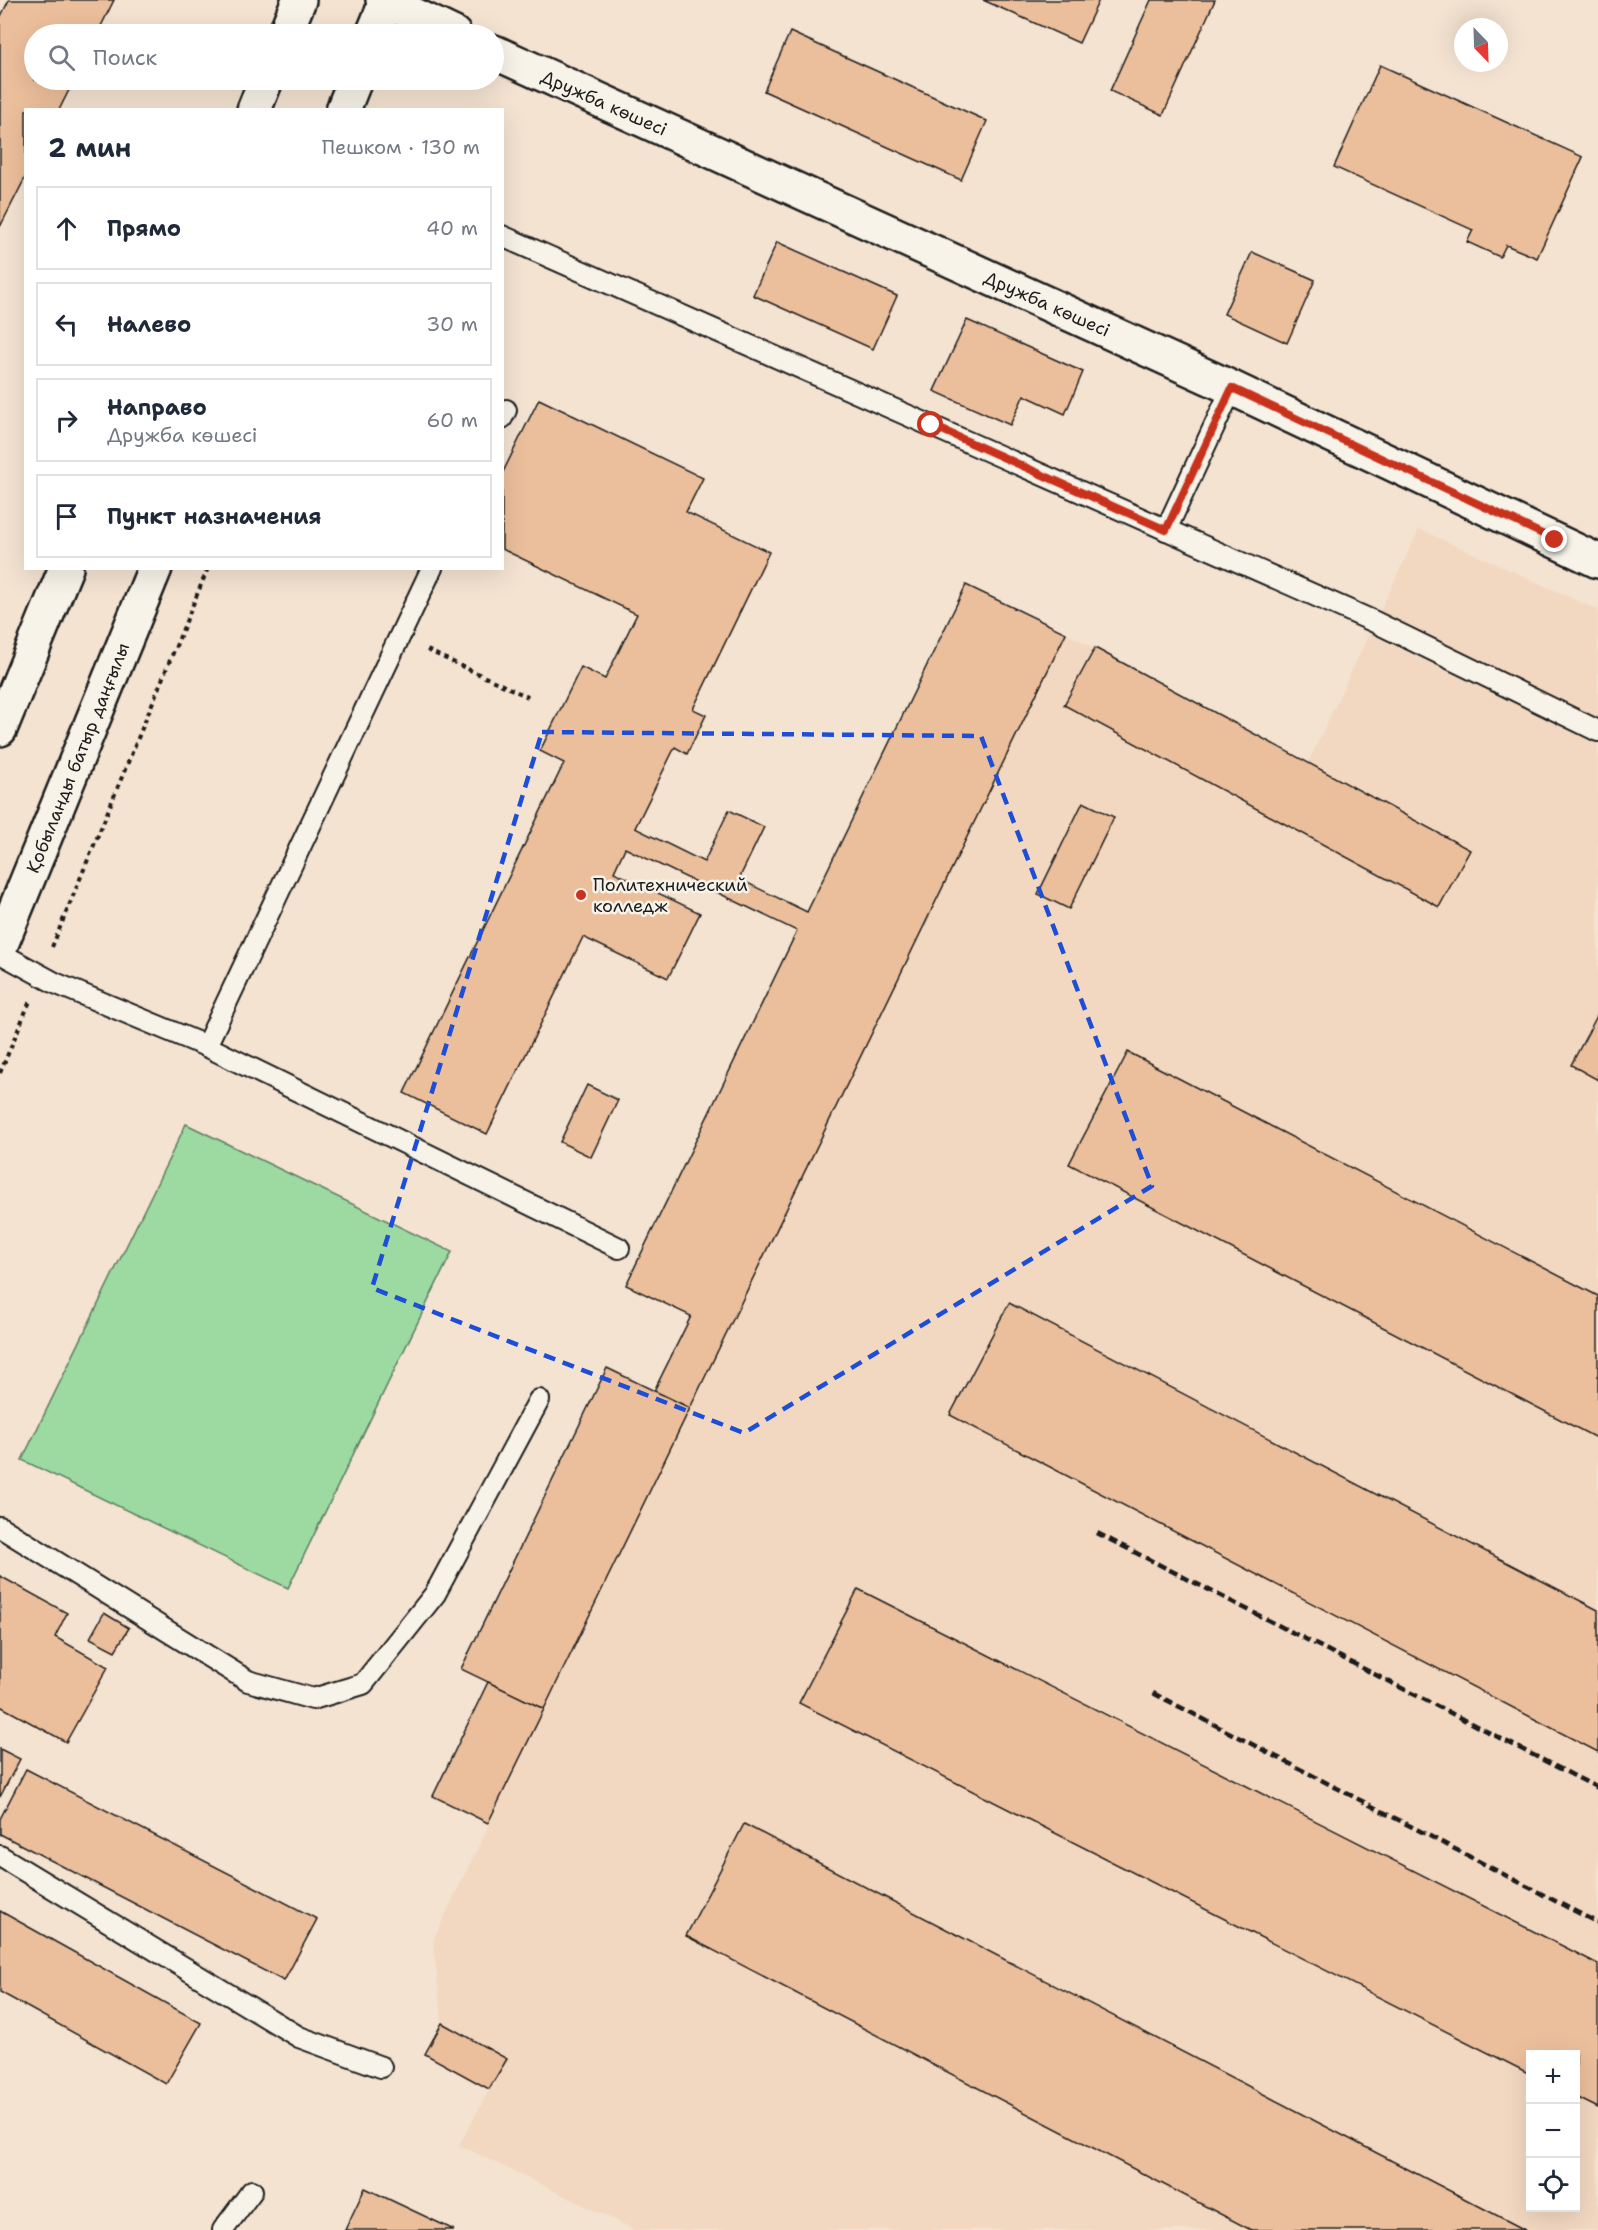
<!DOCTYPE html>
<html lang="ru">
<meta charset="utf-8">
<style>
body{margin:0;font-family:"Shantell Sans",sans-serif;background:#f6f6f7;color:#1f2937}
.controls{position:absolute;right:18px;bottom:18px;display:grid;overflow:hidden;border-radius:0px;box-shadow:0 6px 24px #0002}
.controls button{width:54px;height:54px;display:grid;place-items:center;padding:0;border:0;border-bottom:2px solid #e0e1e3;background:#fff;color:#1f2937;font:30px sans-serif}
.compass{position:absolute;left:1454px;top:18px;width:54px;height:54px;border-radius:50%;background:#fff;box-shadow:0 6px 24px #0002;rotate:157deg}
.stop{position:absolute;width:18px;height:18px;margin:-14px;border:4px solid #c8321e;border-radius:50%;background:#fff}
.stop.end{background:#c8321e;border-color:#fff;box-shadow:0 2px 6px #0008}
.list{margin:0;padding:0;list-style:none}
h2{display:flex;justify-content:space-between;align-items:center;height:78px;margin:0;padding:0 24px;font-size:26px}
h2 small{font-size:20px;font-weight:400;color:#747a83}
.list li{display:grid;grid-template-columns:39px 1fr auto;gap:18px;align-items:center;box-sizing:border-box;height:84px;margin:0 12px 12px;padding:0 12px;border:2px solid #e0e1e3;border-radius:0px}
.list b{display:block;font-size:22px;white-space:nowrap}
.list p{margin:0;font-size:20px;white-space:nowrap;color:#747a83}
.list em{font-size:20px;font-style:normal;color:#747a83}
.icon{flex:none;width:33px;height:33px;fill:none;stroke:currentColor;stroke-width:2;stroke-linecap:round;stroke-linejoin:round}
.map{position:relative;flex:none;width:1598px;height:2230px;overflow:hidden}
.search{position:absolute;background:#fff;box-shadow:0 6px 24px #0002;left:24px;top:24px;width:480px;height:66px;display:flex;align-items:center;gap:15px;box-sizing:border-box;padding:0 21px;border-radius:33px;color:#747a83;font-size:22px}
.panel{position:absolute;background:#fff;box-shadow:0 6px 24px #0002;left:24px;top:108px;width:480px;height:462px;border-radius:0px}
.map>svg:first-child{display:block}
</style>
<div class="map">
<svg width="1598" height="2230" viewBox="0 0 1598 2230">
<rect width="100%" height="100%" fill="#f4e3d1"/>
<filter id="ink" filterUnits="userSpaceOnUse"><feTurbulence type="fractalNoise" baseFrequency=".0167" numOctaves="2"/><feDisplacementMap in="SourceGraphic" scale="12" xChannelSelector="R" yChannelSelector="G"/><feConvolveMatrix kernelMatrix="1 2 1 2 8 2 1 2 1" color-interpolation-filters="sRGB"/></filter>
<g filter="url(#ink)">
<!-- built -->
<path fill="#f2d8c1" fill-rule="evenodd" d="M1419 529 1598 610V2230H635L459 2145 506 2059 442 2023 433 1940 1066 633 1308 763ZM1530 2054H1576V2208H1530Z"/>
<!-- green -->
<polygon fill="#9cdaa2" stroke="#5c7b5f" stroke-width="1.5" points="186,1124 452,1252 288,1588 22,1460"/>
<!-- building -->
<g fill="#ecbf9c" stroke="#1c1c1c" stroke-width="1.5">
<polygon points="9,0 114,0 97,34 34,34 34,80 74,80 59,110 26,110 26,176 0,227 0,18"/>
<polygon points="983,0 1099,0 1079,43"/>
<polygon points="1151,0 1215,0 1163,115 1110,91"/>
<polygon points="790,32 987,121 961,180 764,91"/>
<polygon points="1380,65 1583,157 1537,258 1506,245 1500,257 1467,242 1473,230 1334,167"/>
<polygon points="777,242 897,296 873,349 753,295"/>
<polygon points="1252,252 1315,280 1287,343 1224,314"/>
<polygon points="967,320 1083,372 1065,414 1024,395 1010,425 934,391"/>
<polygon points="539,399 703,478 686,512 769,552 693,709 706,715 687,754 675,747 635,828 704,862 729,810 764,827 739,879 807,912 966,585 1066,633 690,1408 654,1391 691,1316 626,1285 797,931 625,848 614,872 700,913 668,978 583,937 487,1134 404,1093 564,763 540,751 581,667 605,679 637,614 502,549 502,474"/>
<polygon points="1095,648 1470,850 1439,907 1064,705"/>
<polygon points="1083,802 1114,817 1069,909 1038,894"/>
<polygon points="1598,1014 1598,1080 1571,1065"/>
<polygon points="1128,1052 1598,1296 1598,1439 1069,1164"/>
<polygon points="587,1085 618,1100 591,1157 560,1142"/>
<polygon points="1009,1303 1598,1610 1598,1752 950,1415"/>
<polygon points="607,1368 690,1408 544,1709 461,1669"/>
<polygon points="0,1576 67,1613 55,1637 108,1667 66,1742 0,1706"/>
<polygon points="858,1589 1598,1964 1598,2108 1576,2097 1576,2054 1530,2054 1530,2074 799,1703"/>
<polygon points="104,1613 129,1628 115,1651 90,1638"/>
<polygon points="488,1682 544,1709 488,1823 433,1796"/>
<polygon points="0,1749 20,1759 0,1797"/>
<polygon points="26,1769 317,1919 284,1981 0,1834 0,1819"/>
<polygon points="744,1824 1525,2230 1251,2230 686,1936"/>
<polygon points="0,1911 201,2023 166,2084 0,1992"/>
<polygon points="442,2023 507,2059 489,2089 425,2054"/>
<polygon points="365,2188 454,2230 345,2230"/>
</g>
<g fill="none" stroke-linecap="round" stroke-linejoin="round">
<defs>
<g id="lane">
<polyline points="502,236 1375,622 1598,731"/>
<polyline points="502,418 506,410"/>
<polyline points="1166,530 1232,388"/>
<polyline points="0,953 55,983 206,1046 619,1248"/>
<polyline points="206,1046 432,568"/>
<polyline points="0,1527 248,1681 313,1699 363,1684 435,1594 539,1400"/>
<polyline points="0,1856 299,2037 381,2067"/>
<polyline points="223,2230 252,2191"/>
</g>
<g id="street">
<polyline points="383,0 454,34"/>
<polyline points="494,52 1232,388 1598,561"/>
</g>
<g id="secondary">
<polyline points="285,34 299,0"/>
<polyline points="373,34 387,0"/>
<polyline points="254,110 266,80"/>
<polyline points="343,110 355,80"/>
<polyline points="0,729 66,568"/>
<polyline points="0,947 155,568"/>
</g>
</defs>
<!-- lane casing -->
<use href="#lane" stroke="#1c1c1c" stroke-width="24"/>
<!-- street casing -->
<use href="#street" stroke="#1c1c1c" stroke-width="38"/>
<!-- secondary casing -->
<use href="#secondary" stroke="#1c1c1c" stroke-width="38"/>
<!-- path -->
<g stroke="#1c1c1c" stroke-width="4" stroke-dasharray="4.5 4.5" stroke-linecap="butt">
<polyline points="427,650 528,697"/>
<polyline points="52,947 208,568"/>
<polyline points="0,1073 30,1001"/>
</g>
<!-- lane -->
<use href="#lane" stroke="#f7f3e8" stroke-width="20"/>
<!-- street -->
<use href="#street" stroke="#f7f3e8" stroke-width="33"/>
<!-- secondary -->
<use href="#secondary" stroke="#f7f3e8" stroke-width="33"/>
<!-- rail -->
<g stroke="#1c1c1c" stroke-width="4.5" stroke-dasharray="9 4.5" stroke-linecap="butt">
<polyline points="1097,1533 1598,1788"/>
<polyline points="1153,1693 1598,1923"/>
</g>
</g>
</g>
<g fill="none" stroke-linecap="round" stroke-linejoin="round" filter="url(#ink)">
<!-- route -->
<polyline stroke="#c8321e" stroke-width="8" points="931,425 1166,530 1232,388 1555,540"/>
</g>
<!-- marked area -->
<path fill="none" stroke="#1d4ed8" stroke-width="4.5" stroke-dasharray="12 8" stroke-linejoin="round" d="M542 732 981 736 1152 1186 744 1433 372 1288Z"/>
<!-- markers -->
<circle fill="#c8321e" stroke="#f7f3e8" stroke-width="2" cx="581" cy="895" r="6"/>
<g text-anchor="middle" dominant-baseline="central" stroke-width="5" stroke-linejoin="round" paint-order="stroke">
<!-- street labels -->
<g font-size="18" fill="#1c1c1c" stroke="#f7f3e8">
<text transform="translate(604 103) rotate(24)">Дружба көшесі</text>
<text transform="translate(1047 304) rotate(24)">Дружба көшесі</text>
<text transform="translate(78 758) rotate(-68)">Қобыланды батыр даңғылы</text>
</g>
<!-- poi labels -->
<g font-size="18" fill="#1c1c1c" stroke="#f7f3e8" text-anchor="start">
<text x="593" y="885">Политехнический<tspan x="593" dy="21">колледж</tspan></text>
</g>
</g>
</svg>
<div class="controls">
<button>+</button>
<button>−</button>
<button><svg class="icon" aria-label="locate" viewBox="0 0 24 24"><circle cx="12" cy="12" r="6"/><path d="M12 2v4M12 18v4M2 12h4M18 12h4"/></svg></button>
</div>
<svg class="compass" viewBox="-18 -18 36 36"><path d="M0-13l5 13h-10z" fill="#e53935"/><path d="M0 13l5-13h-10z" fill="#747a83"/></svg>
<div class="stop" style="left:931px;top:425px"></div>
<div class="stop end" style="left:1555px;top:540px"></div>
<div class="search"><svg class="icon" aria-label="search" viewBox="0 0 24 24"><circle cx="10" cy="10" r="6"/><path d="M15 15l6 6"/></svg>Поиск</div>
<section class="panel">
<h2>2 мин<small>Пешком · 130 m</small></h2>
<ul class="list">
<li><svg class="icon" aria-label="ahead" viewBox="0 0 24 24"><path d="M12 20V5M6 11l6-6 6 6"/></svg><div><b>Прямо</b></div><em>40 m</em></li>
<li><svg class="icon" aria-label="left" viewBox="0 0 24 24"><path d="M17 20v-9H6M10 6l-5 5 5 5"/></svg><div><b>Налево</b></div><em>30 m</em></li>
<li><svg class="icon" aria-label="right" viewBox="0 0 24 24"><path d="M7 20v-9h11M14 6l5 5-5 5"/></svg><div><b>Направо</b><p>Дружба көшесі</p></div><em>60 m</em></li>
<li><svg class="icon" aria-label="arrive" viewBox="0 0 24 24"><path d="M6 21V4h12l-3 4 3 4H6"/></svg><div><b>Пункт назначения</b></div></li>
</ul>
</section>
</div>
